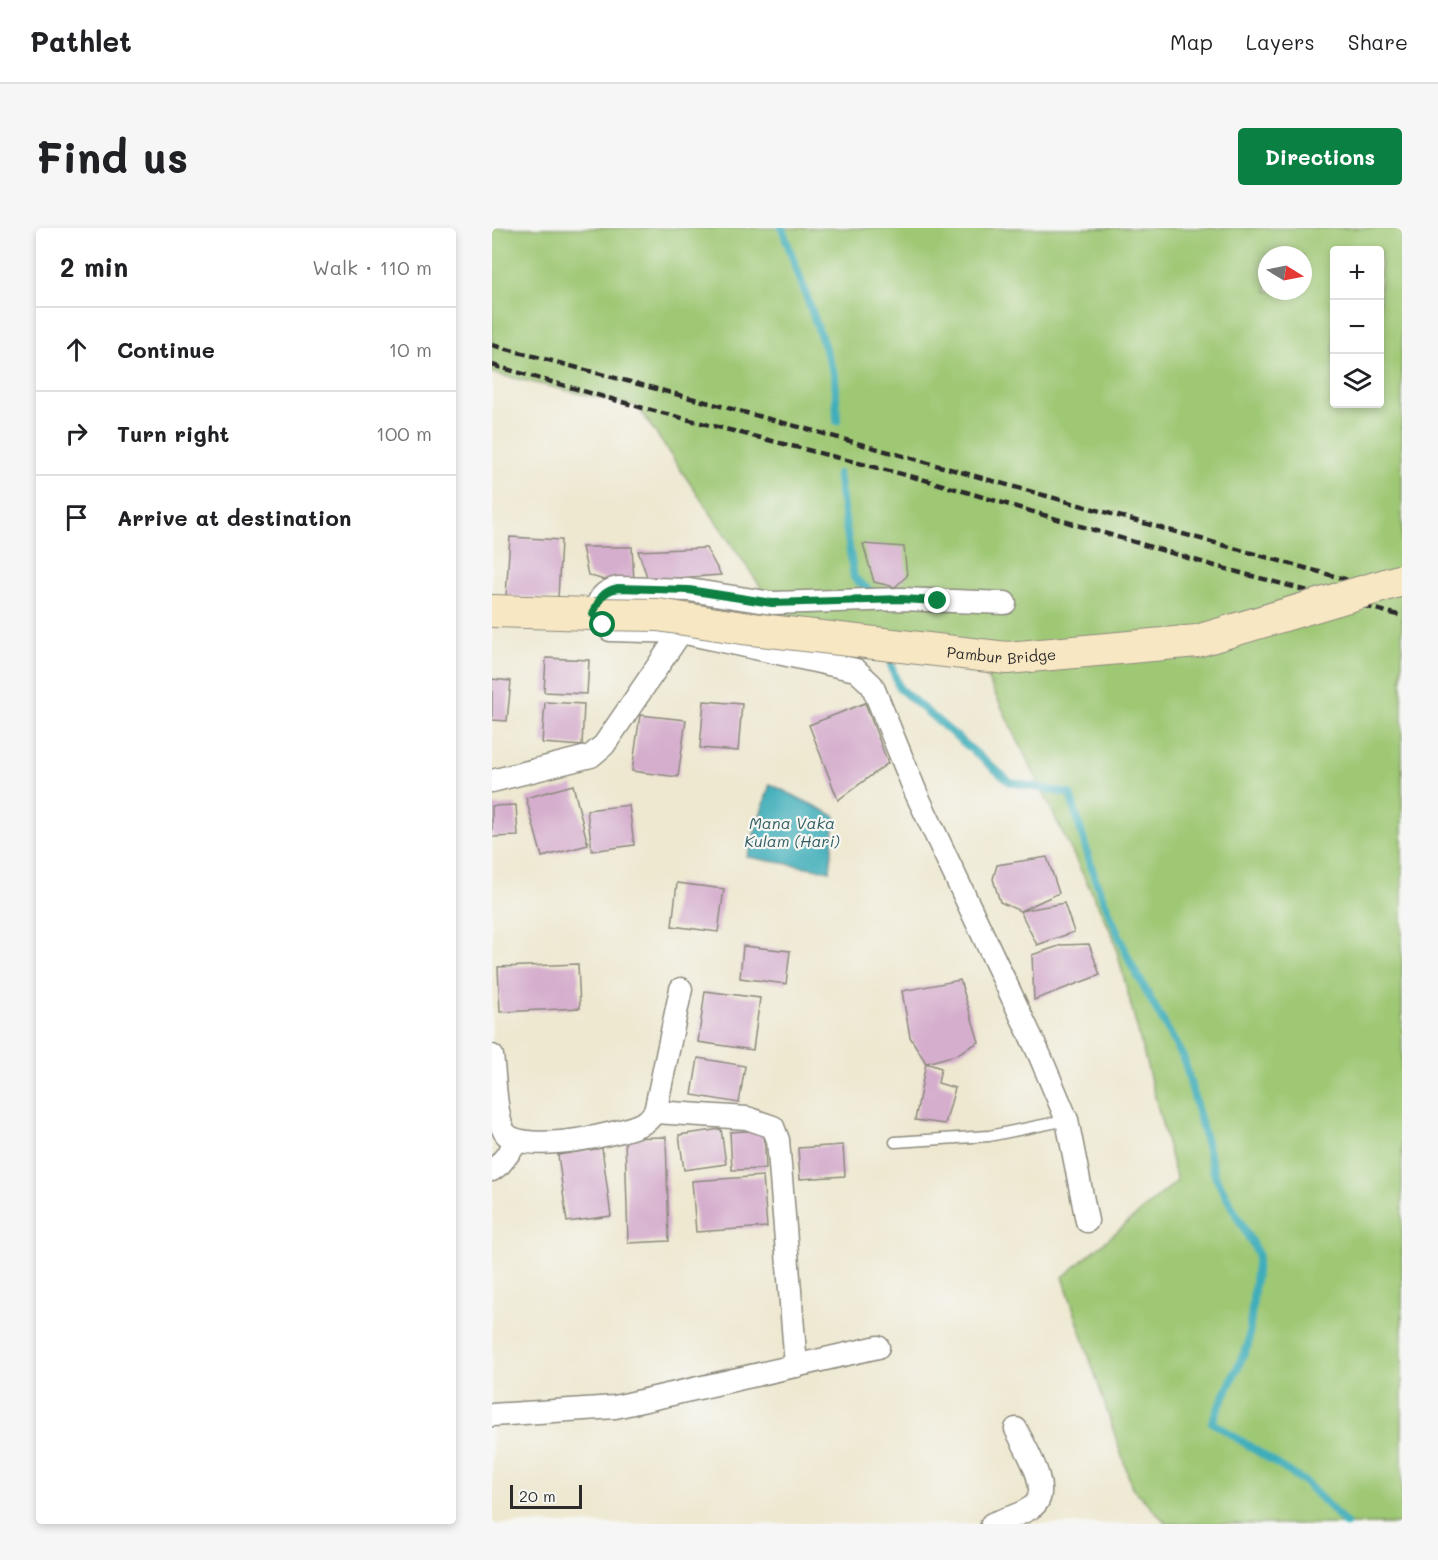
<!DOCTYPE html>
<meta charset="utf-8">
<style>
body{margin:0;font-family:Mali,sans-serif;background:#f6f6f6;color:#202124}
.controls{position:absolute;right:18px;top:18px;display:grid;overflow:hidden;border-radius:6px;box-shadow:0 3px 9px #0003}
.controls button{width:54px;height:54px;display:grid;place-items:center;padding:0;border:0;border-bottom:2px solid #e0e0e0;background:#fff;color:#202124;font:30px sans-serif}
.compass{position:absolute;left:766px;top:18px;width:54px;height:54px;border-radius:50%;background:#fff;box-shadow:0 3px 9px #0003;rotate:100deg}
.scale{position:absolute;left:18px;bottom:15px;width:72px;box-sizing:border-box;padding-left:6px;border:3px solid #2b2b2b;border-top:0;font-size:16px;line-height:21px;white-space:nowrap;color:#2b2b2b;-webkit-text-stroke:4px #f6f6f2;paint-order:stroke}
.stop{position:absolute;width:18px;height:18px;margin:-14px;border:4px solid #0b8043;border-radius:50%;background:#fff}
.stop.end{background:#0b8043;border-color:#fff;box-shadow:0 2px 6px #0008}
.list{margin:0;padding:0;list-style:none}
h2{display:flex;justify-content:space-between;align-items:center;height:78px;margin:0;padding:0 24px;font-size:26px}
h2 small{font-size:20px;font-weight:400;color:#757577}
.list li{display:grid;grid-template-columns:39px 1fr auto;gap:18px;align-items:center;box-sizing:border-box;height:84px;padding:0 24px;border-top:2px solid #e0e0e0}
.list b{display:block;font-size:22px;white-space:nowrap}
.list em{font-size:20px;font-style:normal;color:#757577}
.icon{flex:none;width:33px;height:33px;fill:none;stroke:currentColor;stroke-width:2;stroke-linecap:round;stroke-linejoin:round}
.map{position:relative;flex:none;width:910px;height:1296px;overflow:hidden;border-radius:6px}
header{display:flex;align-items:center;gap:36px;box-sizing:border-box;height:84px;padding:0 30px;background:#fff;border-bottom:2px solid #e0e0e0}
header strong{font-size:28px}
nav{display:flex;gap:33px;margin-inline-start:auto;font-size:21px}
.intro{display:flex;align-items:center;justify-content:space-between;box-sizing:border-box;height:144px;padding:0 36px}
h1{margin:0;font-size:42px}
.button{padding:15px 27px;border-radius:6px;background:#0b8043;color:#fff;font-size:21px;font-weight:700}
main{display:flex;gap:36px;padding:0 36px}
aside{flex:1;background:#fff;border-radius:6px;box-shadow:0 3px 9px #0003}
.map>svg:first-child{display:block}
</style>
<header>
<strong>Pathlet</strong>
<nav><a>Map</a><a>Layers</a><a>Share</a></nav>
</header>
<div class="intro"><h1>Find us</h1><a class="button">Directions</a></div>
<main>
<aside>
<h2>2 min<small>Walk · 110 m</small></h2>
<ul class="list">
<li><svg class="icon" aria-label="ahead" viewBox="0 0 24 24"><path d="M12 20V5M6 11l6-6 6 6"/></svg><div><b>Continue</b></div><em>10 m</em></li>
<li><svg class="icon" aria-label="right" viewBox="0 0 24 24"><path d="M7 20v-9h11M14 6l5 5-5 5"/></svg><div><b>Turn right</b></div><em>100 m</em></li>
<li><svg class="icon" aria-label="arrive" viewBox="0 0 24 24"><path d="M6 21V4h12l-3 4 3 4H6"/></svg><div><b>Arrive at destination</b></div></li>
</ul>
</aside>
<div class="map">
<svg width="910" height="1296" viewBox="0 0 910 1296">
<rect width="100%" height="100%" fill="#f6f6f2"/>
<filter id="ink" filterUnits="userSpaceOnUse"><feTurbulence type="fractalNoise" baseFrequency=".0167" numOctaves="2"/><feDisplacementMap in="SourceGraphic" scale="12" xChannelSelector="R" yChannelSelector="G"/><feConvolveMatrix kernelMatrix="1 2 1 2 8 2 1 2 1" color-interpolation-filters="sRGB"/></filter>
<filter id="wash" filterUnits="userSpaceOnUse"><feTurbulence type="fractalNoise" baseFrequency=".008" numOctaves="4" result="noise"/><feDisplacementMap in="SourceGraphic" scale="24" xChannelSelector="R" yChannelSelector="G"/><feGaussianBlur stdDeviation="1.35" result="paint"/><feColorMatrix in="noise" values="0 0 0 0 0 0 0 0 0 0 0 0 0 0 0 0 0 1.4 0 .05"/><feComposite in="paint" operator="in"/></filter>
<g filter="url(#wash)">
<rect width="100%" height="100%" fill="#eee8d0"/>
<!-- green -->
<path fill="#9fc874" stroke="#657a50" stroke-width="1.5" fill-rule="evenodd" d="M0 0H910V1296H675L640 1259 571 1049 685 953 621 708 489 437 313 424 146 179 0 145ZM842 22H888V176H842ZM775 27H811V63H775Z"/>
<!-- water -->
<polygon fill="#3faeba" stroke="#356c72" stroke-width="1.5" points="278,556 343,588 338,643 255,629"/>
<g fill="none" stroke-linecap="round" stroke-linejoin="round">
<!-- stream -->
<g stroke="#3faeba" stroke-width="8">
<polyline points="290,0 343,148 345,193"/>
<polyline points="346,246 362,350 382,366"/>
<polyline points="399,437 407,460 518,554 578,566 603,651 639,736 692,831 723,948 766,1026 756,1117 720,1194 813,1254 854,1296"/>
</g>
</g>
<g id="blocks">
<!-- building -->
<g fill="#d5aecd">
<polygon points="18,309 69,312 66,371 14,368"/>
<polygon points="371,316 412,319 415,348 403,359 382,354"/>
<polygon points="90,319 140,319 142,354 115,353 96,347"/>
<polygon points="214,320 229,347 169,351 158,357 146,323"/>
<polygon points="54,430 97,432 95,466 52,464"/>
<polygon points="0,451 19,453 15,493 0,492"/>
<polygon points="212,473 250,476 246,523 208,520"/>
<polygon points="53,474 92,476 90,518 50,515"/>
<polygon points="373,475 396,535 346,572 317,497"/>
<polygon points="148,487 194,492 186,549 140,543"/>
<polygon points="81,557 96,617 50,629 34,570"/>
<polygon points="24,577 26,608 0,609 0,578"/>
<polygon points="137,577 142,617 100,623 95,582"/>
<polygon points="555,629 567,665 528,683 572,675 582,704 545,717 528,683 508,674 501,651 505,637"/>
<polygon points="185,655 232,661 226,704 180,698"/>
<polygon points="597,716 608,747 542,772 540,727 570,717"/>
<polygon points="251,718 298,723 294,756 248,750"/>
<polygon points="86,736 88,780 8,784 6,739"/>
<polygon points="468,752 487,814 464,827 434,835 449,840 446,855 463,860 453,896 423,892 434,835 418,809 410,763"/>
<polygon points="213,763 268,770 261,822 206,814"/>
<polygon points="206,830 253,838 247,875 200,867"/>
<polygon points="229,901 234,936 192,942 187,907"/>
<polygon points="272,902 274,941 240,942 238,904"/>
<polygon points="174,909 177,1013 136,1015 133,910"/>
<polygon points="351,917 353,948 308,951 306,920"/>
<polygon points="110,920 119,988 75,994 66,927"/>
<polygon points="271,948 275,999 204,1004 200,953"/>
</g>
</g>
</g>
<g filter="url(#ink)">
<use href="#blocks" fill-opacity="0" stroke="#8c8a7e" stroke-width="1.5"/>
<g fill="none" stroke-linecap="round" stroke-linejoin="round">
<defs>
<polyline id="lane" points="403,914 497,908 575,892"/>
<g id="street">
<path d="M513 375 409 371 280 375 197 362 126 360C110 363 107 372 101 386L118 402 189 404 364 442 380 457 424 565 548 828 575 892 595 993"/>
<polyline points="0,553 99,528 112,517 189,404"/>
<path d="M0 828C3 846 3 894 14 906 33 926 131 907 153 894 157 892 160 887 163 884L189 761"/>
<polyline points="163,884 255,890 281,899 286,912 304,1138"/>
<polyline points="0,942 8,936 26,913"/>
<polyline points="0,1187 123,1179 386,1119"/>
<path d="M500 1296C512 1291 529 1287 540 1279 562 1264 533 1220 524 1201"/>
</g>
<polyline id="secondary" points="0,383 101,386"/>
</defs>
<!-- lane casing -->
<use href="#lane" stroke="#8c8a7e" stroke-width="13"/>
<!-- street casing -->
<use href="#street" stroke="#8c8a7e" stroke-width="25"/>
<!-- secondary casing -->
<use href="#secondary" stroke="#8c8a7e" stroke-width="34"/>
<!-- lane -->
<use href="#lane" stroke="#fff" stroke-width="10"/>
<!-- street -->
<use href="#street" stroke="#fff" stroke-width="22"/>
<!-- secondary -->
<use href="#secondary" stroke="#f8e7c3" stroke-width="32"/>
<!-- rail -->
<g stroke="#2b2b2b" stroke-width="4.5" stroke-dasharray="9 4.5" stroke-linecap="butt">
<polyline points="0,117 311,200 910,367"/>
<polyline points="0,137 151,180 437,253 723,338 910,388"/>
</g>
<defs>
<g id="secondary-bridge">
<path id="s1" d="M101 386 166 387 251 400 515 430 705 413 910 352"/>
</g>
</defs>
<!-- secondary-bridge casing -->
<use href="#secondary-bridge" stroke="#8c8a7e" stroke-width="34" stroke-linecap="butt"/>
<!-- secondary-bridge -->
<use href="#secondary-bridge" stroke="#f8e7c3" stroke-width="32"/>
</g>
</g>
<g fill="none" stroke-linecap="round" stroke-linejoin="round" filter="url(#ink)">
<!-- route -->
<path stroke="#0b8043" stroke-width="8" d="M111 397 101 386C107 372 110 363 126 360L197 362 280 375 409 371 446 373"/>
</g>
<g text-anchor="middle" dominant-baseline="central" stroke-width="4.5" stroke-linejoin="round" paint-order="stroke">
<!-- street labels -->
<g font-size="15" fill="#2b2b2b" stroke="#f6f6f2">
<text stroke="none"><textPath href="#s1" startOffset="411">Pambur Bridge</textPath></text>
</g>
<!-- water labels -->
<g font-size="16" font-style="italic" fill="#335f64" stroke="#f6f6f2">
<text x="300" y="594">Mana Vaka<tspan x="300" dy="18">Kulam (Hari)</tspan></text>
</g>
</g>
</svg>
<div class="controls">
<button>+</button>
<button>−</button>
<button><svg class="icon" aria-label="layers" viewBox="0 0 24 24"><path d="M12 4l9 5-9 5-9-5zM3 14l9 5 9-5"/></svg></button>
</div>
<svg class="compass" viewBox="-18 -18 36 36"><path d="M0-13l5 13h-10z" fill="#e53935"/><path d="M0 13l5-13h-10z" fill="#757577"/></svg>
<div class="scale">20 m</div>
<div class="stop" style="left:111px;top:397px"></div>
<div class="stop end" style="left:446px;top:373px"></div>
</div>
</main>
